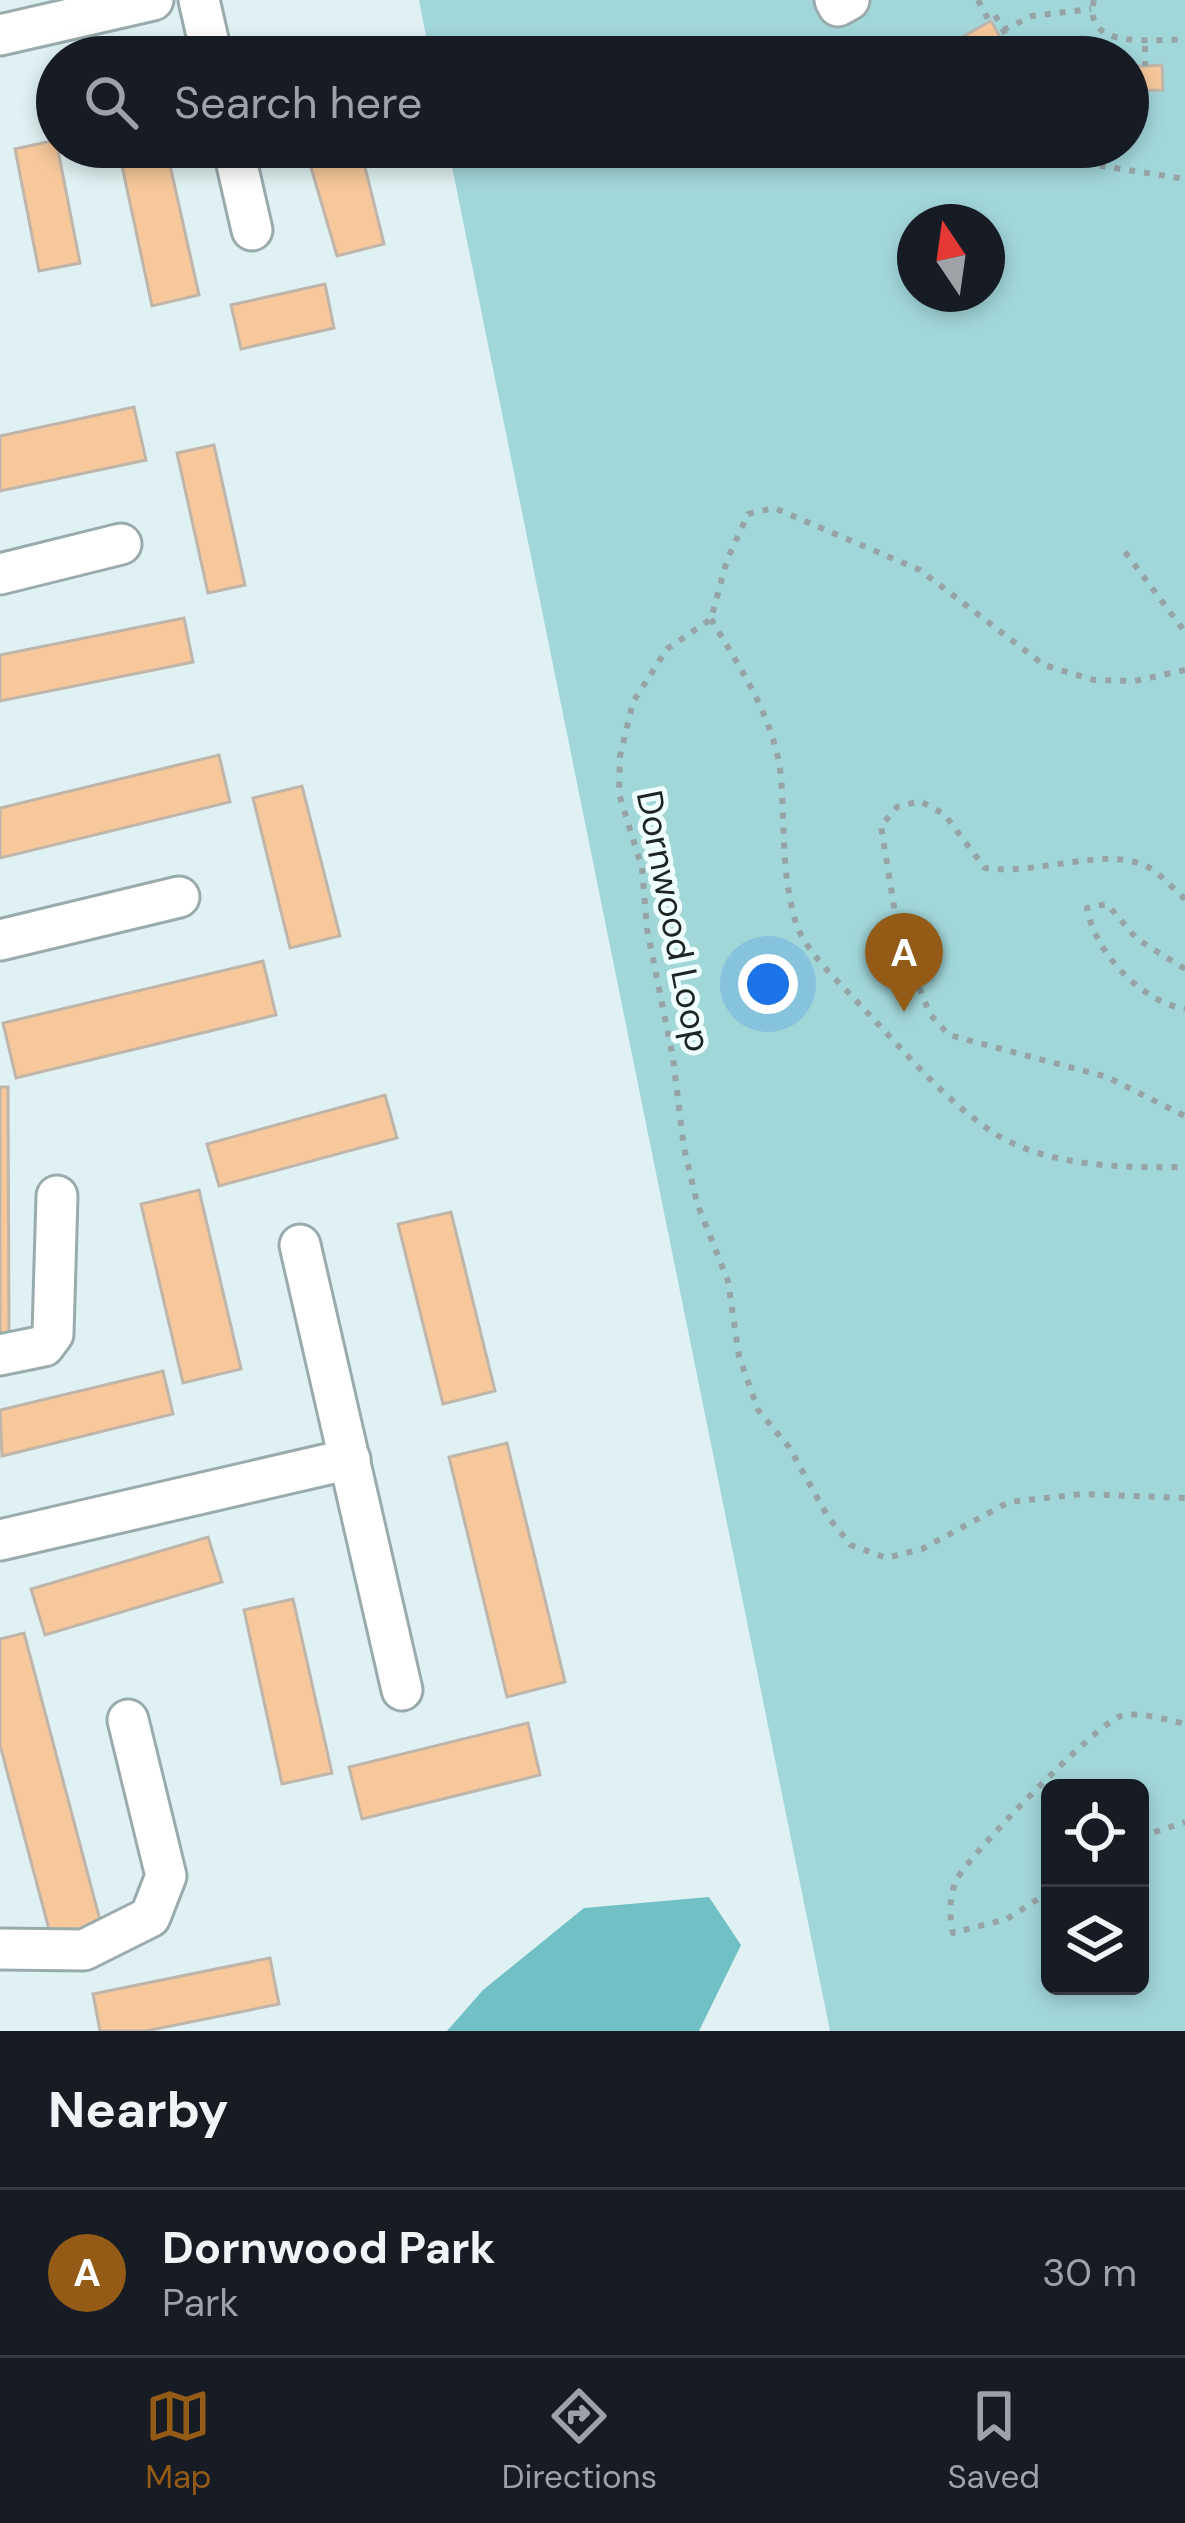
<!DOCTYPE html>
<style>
body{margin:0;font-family:"DM Sans",sans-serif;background:#242831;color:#f1f3f6}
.controls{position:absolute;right:36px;bottom:36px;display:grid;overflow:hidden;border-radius:18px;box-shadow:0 6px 18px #0003}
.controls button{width:108px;height:108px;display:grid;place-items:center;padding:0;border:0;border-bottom:3px solid #363941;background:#171b24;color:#f1f3f6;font:60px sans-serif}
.compass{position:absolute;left:897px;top:204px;width:108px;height:108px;border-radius:50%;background:#171b24;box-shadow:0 6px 18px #0003;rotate:347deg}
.you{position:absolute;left:768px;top:984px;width:42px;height:42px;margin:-30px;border:9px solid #fff;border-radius:50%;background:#1a73e8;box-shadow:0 0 0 18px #1a73e833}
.badge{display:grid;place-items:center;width:78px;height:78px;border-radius:50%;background:#935b16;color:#fff;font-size:39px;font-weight:700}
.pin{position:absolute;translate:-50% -99px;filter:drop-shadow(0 3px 6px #0008)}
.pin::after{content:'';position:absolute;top:63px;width:42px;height:36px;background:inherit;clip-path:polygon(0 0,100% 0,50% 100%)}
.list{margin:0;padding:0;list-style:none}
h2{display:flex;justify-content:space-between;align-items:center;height:156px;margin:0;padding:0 48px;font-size:51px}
h2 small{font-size:39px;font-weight:400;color:#9ea1a6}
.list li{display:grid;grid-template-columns:78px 1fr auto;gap:36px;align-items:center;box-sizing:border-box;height:168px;padding:0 48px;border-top:3px solid #363941}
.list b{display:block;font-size:45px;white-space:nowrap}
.list p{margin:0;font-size:39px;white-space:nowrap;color:#9ea1a6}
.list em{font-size:39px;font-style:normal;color:#9ea1a6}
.icon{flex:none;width:66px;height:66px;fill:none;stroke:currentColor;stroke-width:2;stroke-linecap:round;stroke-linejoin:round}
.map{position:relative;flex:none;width:1185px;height:2031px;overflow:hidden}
.search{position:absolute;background:#171b24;box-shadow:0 6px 18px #0003;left:36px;right:36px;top:36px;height:132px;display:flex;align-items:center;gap:30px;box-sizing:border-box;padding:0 42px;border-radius:66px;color:#9ea1a6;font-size:45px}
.sheet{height:324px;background:#171b24}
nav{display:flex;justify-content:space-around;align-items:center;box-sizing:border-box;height:168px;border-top:3px solid #363941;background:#171b24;font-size:33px;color:#9ea1a6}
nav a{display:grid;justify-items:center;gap:6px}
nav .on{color:#935b16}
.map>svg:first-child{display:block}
</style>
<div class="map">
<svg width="1185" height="2031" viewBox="0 0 1185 2031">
<rect width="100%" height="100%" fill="#dff1f2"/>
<!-- green -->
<path fill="#a2d7da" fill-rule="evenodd" d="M419 0H1185V2031H830L448 147H1128V57H430ZM915 222H987V294H915ZM1050 1788H1140V1986H1050Z"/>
<!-- water -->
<polygon fill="#71c0c5" points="709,1897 741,1945 699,2031 447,2031 483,1990 584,1908"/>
<!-- building -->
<g fill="#f6c89b" stroke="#c0b5ab" stroke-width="3">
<polygon points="991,21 1010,54 976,57 964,36"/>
<polygon points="1162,65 1163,90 1128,91 1128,67"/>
<polygon points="56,140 80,263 39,271 15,149"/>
<polygon points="118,147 166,147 199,295 152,306"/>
<polygon points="305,147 360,147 384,244 337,256"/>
<polygon points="325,284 334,328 241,349 231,305"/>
<polygon points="134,407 146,460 0,491 0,436"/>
<polygon points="214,445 245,585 208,593 177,453"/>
<polygon points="184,618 193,662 0,701 0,655"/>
<polygon points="219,755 230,802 0,858 0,808"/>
<polygon points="302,786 340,936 290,948 253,798"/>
<polygon points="263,961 276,1015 16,1078 3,1023"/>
<polygon points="0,1087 8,1087 9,1339 0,1339"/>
<polygon points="385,1095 397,1138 219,1186 207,1144"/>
<polygon points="199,1190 241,1369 183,1383 141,1204"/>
<polygon points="451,1212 495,1391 443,1404 398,1224"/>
<polygon points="163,1371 173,1414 2,1456 0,1410"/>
<polygon points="507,1443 565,1682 507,1697 449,1457"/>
<polygon points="208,1537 222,1582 45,1635 31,1589"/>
<polygon points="293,1599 332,1773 282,1784 244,1610"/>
<polygon points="24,1633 101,1924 51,1937 0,1745 0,1639"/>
<polygon points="528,1723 540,1775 362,1819 349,1767"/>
<polygon points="270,1958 279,2004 146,2031 100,2031 93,1994"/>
</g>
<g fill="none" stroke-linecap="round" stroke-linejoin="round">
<defs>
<g id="minor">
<polyline points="199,0 212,57"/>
<polyline points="835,0 838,6 849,0"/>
<polyline points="0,35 153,0"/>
<polyline points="233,147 252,230"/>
<polyline points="0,574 121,544"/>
<polyline points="0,940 179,897"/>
<polyline points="300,1245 402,1690"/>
<polyline points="0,1355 44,1346 53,1334 57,1196"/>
<polyline points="0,1540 350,1459"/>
<polyline points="0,1949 84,1950 150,1917 166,1876 128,1720"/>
</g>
</defs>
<!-- minor casing -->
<use href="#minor" stroke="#9aabac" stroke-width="45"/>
<!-- path -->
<g stroke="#96a4a5" stroke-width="6" stroke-dasharray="6 9" stroke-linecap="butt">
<polyline points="978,0 988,19 995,15 1018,57"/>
<path d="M1094 0C1081 52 1156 38 1185 40"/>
<polyline points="1003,30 1032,16 1091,9"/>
<polyline points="848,38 856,57"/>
<polyline points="1145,46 1145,66"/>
<polyline points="981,147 1185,179"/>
<polyline points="1125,552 1185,632"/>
<path d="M711 619C740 668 775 719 781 777 785 827 781 874 796 923 805 952 843 986 864 1009 904 1051 947 1103 997 1135 1050 1167 1125 1168 1185 1167"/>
<polyline points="1185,670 1135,681 1094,680 1044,665 920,570 774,508 748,514 727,560 711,619 667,649 633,702 620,756 619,794 642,868 647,929 673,1058 684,1148 697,1203 728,1281 739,1356 758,1410 789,1447 828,1517 851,1545 886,1558 922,1549 1009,1502 1083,1494 1185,1498"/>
<path d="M1185 899C1174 890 1161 874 1148 867 1107 845 1037 876 985 868L944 814 920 801 897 807 881 826 899 938 930 1014 949 1035 1107 1077 1185 1116"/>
<path d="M1185 969 1137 939 1107 904 1087 908C1094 951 1140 1001 1185 1009"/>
<polyline points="1140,1837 1185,1822"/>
<path d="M1050 1891 1007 1919 953 1933C949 1916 949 1895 957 1879 970 1854 1098 1722 1121 1716 1137 1711 1169 1720 1185 1724"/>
</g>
<!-- minor -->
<use href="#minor" stroke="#fff" stroke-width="39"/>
</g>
<g text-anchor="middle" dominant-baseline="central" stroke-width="10" stroke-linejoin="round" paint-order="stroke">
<!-- street labels -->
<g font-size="36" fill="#1d2424" stroke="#effefe">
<text transform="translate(674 921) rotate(79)">Dornwood Loop</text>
</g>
</g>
</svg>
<div class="controls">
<button><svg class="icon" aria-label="locate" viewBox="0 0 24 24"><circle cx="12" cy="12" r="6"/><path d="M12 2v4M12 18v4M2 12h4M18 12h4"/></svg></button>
<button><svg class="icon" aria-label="layers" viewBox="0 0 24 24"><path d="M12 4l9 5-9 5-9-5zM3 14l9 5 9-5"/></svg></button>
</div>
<svg class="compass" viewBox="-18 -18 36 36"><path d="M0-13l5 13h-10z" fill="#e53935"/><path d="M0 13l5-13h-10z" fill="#9ea1a6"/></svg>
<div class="you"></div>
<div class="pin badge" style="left:904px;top:1012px">A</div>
<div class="search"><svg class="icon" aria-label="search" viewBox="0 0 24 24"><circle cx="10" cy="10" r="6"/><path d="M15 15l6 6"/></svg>Search here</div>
</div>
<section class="sheet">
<h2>Nearby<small></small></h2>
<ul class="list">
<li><span class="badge">A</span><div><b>Dornwood Park</b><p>Park</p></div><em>30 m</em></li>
</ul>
</section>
<nav>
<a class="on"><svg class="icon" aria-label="map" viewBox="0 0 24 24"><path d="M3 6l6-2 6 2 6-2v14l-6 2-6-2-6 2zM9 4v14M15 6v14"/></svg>Map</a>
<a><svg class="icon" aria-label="directions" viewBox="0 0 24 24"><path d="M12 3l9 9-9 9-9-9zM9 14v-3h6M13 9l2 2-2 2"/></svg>Directions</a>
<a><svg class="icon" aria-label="saved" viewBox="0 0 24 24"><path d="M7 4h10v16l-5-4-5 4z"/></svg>Saved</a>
</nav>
